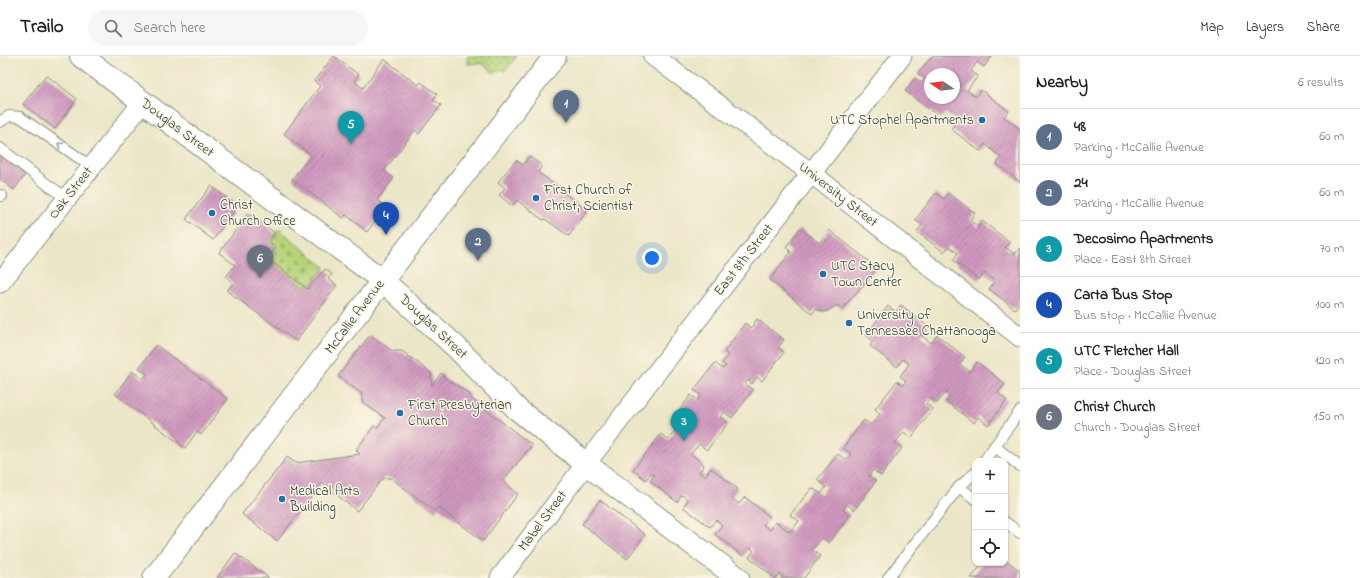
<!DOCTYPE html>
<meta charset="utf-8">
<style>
body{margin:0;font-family:"Indie Flower",sans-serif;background:#f6f6f6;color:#222}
.controls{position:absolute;right:12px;bottom:12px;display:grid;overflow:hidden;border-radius:8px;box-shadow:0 1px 3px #0004}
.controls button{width:36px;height:36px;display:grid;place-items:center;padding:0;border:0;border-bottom:1px solid #e0e0e0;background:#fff;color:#222;font:20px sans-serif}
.compass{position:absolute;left:924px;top:12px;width:36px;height:36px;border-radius:50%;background:#fff;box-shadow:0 1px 3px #0004;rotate:283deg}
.you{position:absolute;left:652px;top:202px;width:14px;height:14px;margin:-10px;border:3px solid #fff;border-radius:50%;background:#1a73e8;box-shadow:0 0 0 6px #1a73e833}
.badge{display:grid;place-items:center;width:26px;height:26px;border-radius:50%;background:#ea580c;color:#fff;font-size:13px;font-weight:700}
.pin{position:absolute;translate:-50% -33px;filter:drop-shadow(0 1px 2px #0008)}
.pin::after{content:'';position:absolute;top:21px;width:14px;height:12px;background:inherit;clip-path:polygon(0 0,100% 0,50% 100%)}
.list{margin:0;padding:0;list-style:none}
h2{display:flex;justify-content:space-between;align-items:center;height:52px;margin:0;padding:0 16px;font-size:17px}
h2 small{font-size:13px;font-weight:400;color:#767676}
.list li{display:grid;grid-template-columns:26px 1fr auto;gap:12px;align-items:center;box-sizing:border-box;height:56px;padding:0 16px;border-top:1px solid #e0e0e0}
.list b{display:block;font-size:15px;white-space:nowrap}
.list p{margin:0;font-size:13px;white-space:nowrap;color:#767676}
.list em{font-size:13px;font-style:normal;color:#767676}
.icon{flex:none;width:22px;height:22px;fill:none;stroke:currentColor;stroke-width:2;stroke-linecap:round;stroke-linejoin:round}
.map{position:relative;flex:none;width:1020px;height:522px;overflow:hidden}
header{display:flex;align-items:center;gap:24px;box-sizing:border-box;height:56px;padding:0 20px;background:#fff;border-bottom:1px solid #e0e0e0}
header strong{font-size:19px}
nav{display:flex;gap:22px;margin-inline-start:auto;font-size:14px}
.search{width:280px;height:36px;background:#f6f6f6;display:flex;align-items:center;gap:10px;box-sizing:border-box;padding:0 14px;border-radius:22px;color:#767676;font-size:15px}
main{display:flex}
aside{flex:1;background:#fff}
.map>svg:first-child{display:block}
</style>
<header>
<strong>Trailo</strong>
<div class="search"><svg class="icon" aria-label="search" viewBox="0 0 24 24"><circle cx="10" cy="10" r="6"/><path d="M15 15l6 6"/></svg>Search here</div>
<nav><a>Map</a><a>Layers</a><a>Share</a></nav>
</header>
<main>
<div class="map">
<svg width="1020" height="522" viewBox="0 0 1020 522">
<defs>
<pattern id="grass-dots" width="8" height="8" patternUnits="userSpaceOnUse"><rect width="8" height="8" fill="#b6d379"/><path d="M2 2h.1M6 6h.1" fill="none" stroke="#9cb669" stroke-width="1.8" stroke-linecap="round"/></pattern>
<pattern id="cemetery-stones" width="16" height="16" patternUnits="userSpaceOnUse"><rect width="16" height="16" fill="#b6d379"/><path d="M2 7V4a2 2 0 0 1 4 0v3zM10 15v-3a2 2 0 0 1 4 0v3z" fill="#9cb669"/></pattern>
<pattern id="building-hatch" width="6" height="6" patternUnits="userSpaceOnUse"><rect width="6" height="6" fill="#d098bf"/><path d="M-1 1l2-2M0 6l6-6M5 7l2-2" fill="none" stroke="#a87d9c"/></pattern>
</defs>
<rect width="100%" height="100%" fill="#fcf5e5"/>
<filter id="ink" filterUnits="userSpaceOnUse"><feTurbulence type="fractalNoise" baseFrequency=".025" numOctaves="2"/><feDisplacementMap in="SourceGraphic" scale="8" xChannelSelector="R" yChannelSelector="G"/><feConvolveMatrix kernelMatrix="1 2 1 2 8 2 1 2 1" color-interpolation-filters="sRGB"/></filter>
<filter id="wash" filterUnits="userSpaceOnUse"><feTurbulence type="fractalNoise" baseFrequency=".012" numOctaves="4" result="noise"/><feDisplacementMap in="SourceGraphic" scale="16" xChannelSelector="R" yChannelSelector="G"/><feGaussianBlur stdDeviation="0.9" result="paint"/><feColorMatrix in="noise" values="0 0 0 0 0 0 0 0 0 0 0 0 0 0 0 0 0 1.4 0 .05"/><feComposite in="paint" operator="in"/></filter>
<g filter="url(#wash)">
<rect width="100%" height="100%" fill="#ece6c8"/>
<!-- grass -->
<polygon fill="url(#grass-dots)" stroke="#6a8856" points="467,0 517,0 505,15 501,13 494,17 481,7 468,8"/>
<!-- cemetery -->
<polygon fill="url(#cemetery-stones)" stroke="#6a8856" points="279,173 325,211 308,233 268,203 276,191 270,185"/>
<g id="blocks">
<!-- building -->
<g fill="url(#building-hatch)" fill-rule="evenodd">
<polygon points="334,0 359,19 354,25 363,32 384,3 418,29 421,26 437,38 433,44 441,49 419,78 415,74 384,115 394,122 377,144 386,151 367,176 346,159 343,162 292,123 311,99 284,78 320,30 314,25"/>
<path d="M932 0H992L984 11 977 6 971 15 978 20 967 34 976 41 981 34 1009 55 1004 61 1020 73V126L997 108 1001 101 985 88 980 95 951 73 957 66 945 57 941 62 905 35 915 22 922 27 925 23 918 18ZM930 18H954V42H930Z"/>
<polygon points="46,19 77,43 55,73 23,48"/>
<polygon points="0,98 25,119 14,134 0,123"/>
<polygon points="529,100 542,110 538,116 587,155 569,180 545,163 543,164 517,144 512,150 499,139 505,132 498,126 516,104 523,109"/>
<polygon points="211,130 238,150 213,184 186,163"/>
<polygon points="936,137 944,143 948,137 975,157 970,164 978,171 982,165 1010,186 1005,191 1015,198 1020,192 1020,246 1015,253 989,233 995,225 984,217 979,224 953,204 958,197 949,190 944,196 917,176 922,169 915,164"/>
<polygon points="248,157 275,177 269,186 276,191 268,203 308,233 325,213 332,218 328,223 337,229 296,285 227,235 233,227 226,221 235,209 219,197"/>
<polygon points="800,172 819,187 829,174 877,212 842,253 837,249 827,255 822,256 816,253 812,258 770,224 791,196 786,191"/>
<polygon points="901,249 928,271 921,279 931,287 937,279 965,301 960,308 970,316 977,306 1005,328 998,337 1007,344 988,369 978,361 974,367 946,345 950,340 946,337 937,347 930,342 926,348 933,353 911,382 904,376 895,387 902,392 881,420 873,414 869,420 876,425 854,454 847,448 843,454 850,459 829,487 822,482 812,494 820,500 804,522 781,522 783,519 781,517 777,522 775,522 749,501 754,495 750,491 743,500 715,478 722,469 716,464 710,471 683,451 688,444 682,439 677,446 650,425 654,419 651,417 646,424 633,414 661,378 668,384 677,372 670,366 691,339 698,344 701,339 694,334 715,307 723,313 726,310 722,307 728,299 724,296 745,267 751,272 757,263 784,284 778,292 784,296 762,325 757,321 752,328 748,324 745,328 753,334 732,362 724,356 720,361 728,367 707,394 699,388 691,398 704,409 699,416 705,420 711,412 738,433 731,442 739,448 745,441 770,461 763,469 770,474 776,466 790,476 799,465 790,459 812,432 821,438 826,431 817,424 838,398 846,404 851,398 843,392 864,364 871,369 880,358 875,353 897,325 903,329 906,325 900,320 909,308 903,303 897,311 870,290 873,285 866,279 888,250 896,256"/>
<polygon points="370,279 393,295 402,295 431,317 432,329 441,317 445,322 470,338 469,341 532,389 503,425 518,438 483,485 438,451 435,455 391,422 383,422 357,455 322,427 277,485 242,458 287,401 296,407 360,398 356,394 374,370 377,372 385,362 362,346 362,338 338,320"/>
<polygon points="156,289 228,343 201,379 197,376 185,392 115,338 132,315 143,323 147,318 139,312"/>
<polygon points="600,444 645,479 627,503 582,468"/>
<polygon points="235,497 269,522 217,522"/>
<polygon points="1005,503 1020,515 1020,522 971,522 983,507 1005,507"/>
</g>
</g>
</g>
<g filter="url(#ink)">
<use href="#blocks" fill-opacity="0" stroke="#86927e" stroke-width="1"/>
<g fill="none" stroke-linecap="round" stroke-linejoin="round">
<defs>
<g id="lane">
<polyline points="0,66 9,60 20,61 92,111"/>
<polyline points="0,92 48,129 67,142"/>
<polyline points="0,139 2,140"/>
<polyline points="994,390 1020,410"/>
<polyline points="984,405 1020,355"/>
<polyline points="959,431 975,443"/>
<polyline points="1005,466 1020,477"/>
<polyline points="888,522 959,431 975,417"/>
</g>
<g id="street">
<polyline points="653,0 811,117 1020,281"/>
<polyline points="0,227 143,46"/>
<polyline points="500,522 594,397 902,0"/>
</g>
<g id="secondary">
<polyline points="81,0 382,224 456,291 517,353 586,408 738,522"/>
<polyline points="154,522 555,0"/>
</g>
</defs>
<!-- lane casing -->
<use href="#lane" stroke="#86927e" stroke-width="12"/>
<!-- street casing -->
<use href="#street" stroke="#86927e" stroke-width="21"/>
<!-- secondary casing -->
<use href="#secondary" stroke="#86927e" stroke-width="24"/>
<!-- lane -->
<use href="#lane" stroke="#fff" stroke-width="10"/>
<!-- street -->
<use href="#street" stroke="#fff" stroke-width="19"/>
<!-- secondary -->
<use href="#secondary" stroke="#fff" stroke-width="22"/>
</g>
<!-- one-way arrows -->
<defs><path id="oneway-chevron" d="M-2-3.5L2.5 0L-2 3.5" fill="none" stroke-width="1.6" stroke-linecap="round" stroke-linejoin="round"/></defs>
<use stroke="#8f9e9a" href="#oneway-chevron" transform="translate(60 89) rotate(-145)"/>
</g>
<!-- markers -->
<g fill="#1f6fb2" stroke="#fcf5e5" stroke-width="1.5">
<circle cx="982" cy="64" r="4"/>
<circle cx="536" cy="142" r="4"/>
<circle cx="212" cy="157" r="4"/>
<circle cx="823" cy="218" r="4"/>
<circle cx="849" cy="267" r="4"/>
<circle cx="400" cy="357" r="4"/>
<circle cx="282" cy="443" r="4"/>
</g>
<g text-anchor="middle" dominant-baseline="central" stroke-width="3" stroke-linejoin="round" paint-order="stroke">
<!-- poi labels -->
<g font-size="14" fill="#1f3d34" stroke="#fcf5e5" text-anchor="start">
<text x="974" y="64" text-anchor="end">UTC Stophel Apartments</text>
<text x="544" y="134">First Church of<tspan x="544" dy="16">Christ, Scientist</tspan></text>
<text x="220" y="149">Christ<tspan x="220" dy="16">Church Office</tspan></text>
<text x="831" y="210">UTC Stacy<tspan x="831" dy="16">Town Center</tspan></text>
<text x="857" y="259">University of<tspan x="857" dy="16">Tennessee Chattanooga</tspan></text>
<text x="408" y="349">First Presbyterian<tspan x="408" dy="16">Church</tspan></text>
<text x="290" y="435">Medical Arts<tspan x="290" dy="16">Building</tspan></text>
</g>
<!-- street labels -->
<g font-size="14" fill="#1f3d34" stroke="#fcf5e5">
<text transform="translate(177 72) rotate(37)">Douglas Street</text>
<text transform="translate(71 137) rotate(-52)">Oak Street</text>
<text transform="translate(838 139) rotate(38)">University Street</text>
<text transform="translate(744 204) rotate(-52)">East 8th Street</text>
<text transform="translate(355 261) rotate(-53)">McCallie Avenue</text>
<text transform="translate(433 271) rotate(43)">Douglas Street</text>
<text transform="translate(543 465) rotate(-53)">Mabel Street</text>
</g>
</g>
</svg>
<div class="controls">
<button>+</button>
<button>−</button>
<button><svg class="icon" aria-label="locate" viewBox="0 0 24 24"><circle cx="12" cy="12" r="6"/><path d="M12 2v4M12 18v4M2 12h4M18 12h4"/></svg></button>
</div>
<svg class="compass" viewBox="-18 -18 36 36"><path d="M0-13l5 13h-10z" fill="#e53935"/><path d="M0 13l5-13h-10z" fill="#767676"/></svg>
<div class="you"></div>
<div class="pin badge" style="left:566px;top:67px;background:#5c6f8a">1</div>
<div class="pin badge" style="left:478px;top:205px;background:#5c6f8a">2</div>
<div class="pin badge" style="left:684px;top:385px;background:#0f9aa8">3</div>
<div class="pin badge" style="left:386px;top:179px;background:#1a4fb4">4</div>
<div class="pin badge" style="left:351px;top:88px;background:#0f9aa8">5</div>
<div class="pin badge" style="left:260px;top:222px;background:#6b7280">6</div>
</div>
<aside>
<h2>Nearby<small>6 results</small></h2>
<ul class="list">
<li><span class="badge" style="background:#5c6f8a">1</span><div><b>48</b><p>Parking · McCallie Avenue</p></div><em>60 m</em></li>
<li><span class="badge" style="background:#5c6f8a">2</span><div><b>24</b><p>Parking · McCallie Avenue</p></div><em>60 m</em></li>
<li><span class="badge" style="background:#0f9aa8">3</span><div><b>Decosimo Apartments</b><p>Place · East 8th Street</p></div><em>70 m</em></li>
<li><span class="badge" style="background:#1a4fb4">4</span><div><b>Carta Bus Stop</b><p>Bus stop · McCallie Avenue</p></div><em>100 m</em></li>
<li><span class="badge" style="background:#0f9aa8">5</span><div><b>UTC Fletcher Hall</b><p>Place · Douglas Street</p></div><em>120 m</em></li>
<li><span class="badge" style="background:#6b7280">6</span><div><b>Christ Church</b><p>Church · Douglas Street</p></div><em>150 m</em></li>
</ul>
</aside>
</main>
